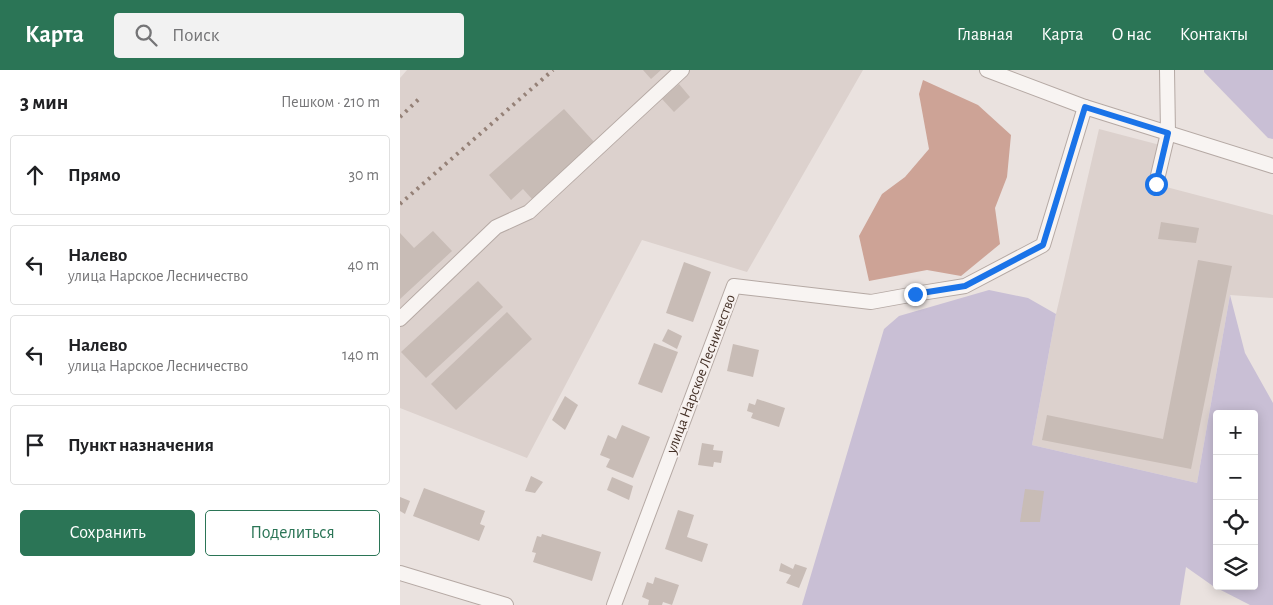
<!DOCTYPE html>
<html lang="ru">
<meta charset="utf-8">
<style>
body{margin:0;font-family:"Alegreya Sans",sans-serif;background:#f2f2f2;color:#202124}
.controls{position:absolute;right:15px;bottom:15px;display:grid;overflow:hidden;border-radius:5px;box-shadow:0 2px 12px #0003}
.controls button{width:45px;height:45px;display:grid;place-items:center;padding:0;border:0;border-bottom:1px solid #e0e0e0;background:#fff;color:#202124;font:25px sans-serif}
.stop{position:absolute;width:15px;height:15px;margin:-11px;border:4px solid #1a73e8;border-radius:50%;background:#fff}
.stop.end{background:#1a73e8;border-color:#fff;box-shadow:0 1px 5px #0008}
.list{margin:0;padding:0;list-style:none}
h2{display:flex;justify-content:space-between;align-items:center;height:65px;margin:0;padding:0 20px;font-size:21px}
h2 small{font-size:16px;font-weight:400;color:#757577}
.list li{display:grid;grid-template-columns:32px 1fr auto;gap:15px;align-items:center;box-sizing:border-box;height:80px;margin:0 10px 10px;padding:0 10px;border:1px solid #e0e0e0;border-radius:5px}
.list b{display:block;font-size:19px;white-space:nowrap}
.list p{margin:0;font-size:16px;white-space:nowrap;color:#757577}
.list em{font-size:16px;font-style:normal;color:#757577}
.actions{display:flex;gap:10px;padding:15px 20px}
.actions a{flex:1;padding:11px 0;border:1px solid #2b7556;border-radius:5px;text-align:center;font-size:18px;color:#2b7556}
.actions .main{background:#2b7556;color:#fff}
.icon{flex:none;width:28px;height:28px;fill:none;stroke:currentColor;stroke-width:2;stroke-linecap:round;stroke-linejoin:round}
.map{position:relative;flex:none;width:873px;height:535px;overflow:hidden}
header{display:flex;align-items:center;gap:30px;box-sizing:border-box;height:70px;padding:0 25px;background:#2b7556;color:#fff}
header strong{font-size:24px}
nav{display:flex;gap:28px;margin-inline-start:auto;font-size:18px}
.search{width:350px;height:45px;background:#f2f2f2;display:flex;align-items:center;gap:12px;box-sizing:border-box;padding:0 18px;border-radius:5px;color:#757577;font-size:19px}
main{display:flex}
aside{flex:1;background:#fff}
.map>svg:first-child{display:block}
</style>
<header>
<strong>Карта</strong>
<div class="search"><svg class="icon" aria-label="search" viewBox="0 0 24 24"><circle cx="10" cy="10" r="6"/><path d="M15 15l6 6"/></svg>Поиск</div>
<nav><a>Главная</a><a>Карта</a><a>О нас</a><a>Контакты</a></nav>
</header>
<main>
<aside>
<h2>3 мин<small>Пешком · 210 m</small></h2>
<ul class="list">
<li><svg class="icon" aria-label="ahead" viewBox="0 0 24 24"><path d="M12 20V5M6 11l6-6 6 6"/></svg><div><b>Прямо</b></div><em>30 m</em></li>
<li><svg class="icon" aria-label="left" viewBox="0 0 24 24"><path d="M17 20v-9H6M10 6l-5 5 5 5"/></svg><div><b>Налево</b><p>улица Нарское Лесничество</p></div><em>40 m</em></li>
<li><svg class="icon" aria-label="left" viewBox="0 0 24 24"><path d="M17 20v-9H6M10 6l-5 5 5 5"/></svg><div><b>Налево</b><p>улица Нарское Лесничество</p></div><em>140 m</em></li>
<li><svg class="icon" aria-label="arrive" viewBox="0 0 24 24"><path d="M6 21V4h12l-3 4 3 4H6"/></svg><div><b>Пункт назначения</b></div></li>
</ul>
<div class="actions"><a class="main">Сохранить</a><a>Поделиться</a></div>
</aside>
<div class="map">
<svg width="873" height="535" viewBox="0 0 873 535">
<rect width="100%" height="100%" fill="#eae2df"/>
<!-- built -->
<g fill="#dcd1cd">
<polygon points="7,0 463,0 347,202 242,170 127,388 0,338 0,8"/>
<polygon points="699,59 760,75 751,113 873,145 873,228 830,225 797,413 632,375 656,244"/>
</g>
<!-- green -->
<g fill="#c9bfd5" fill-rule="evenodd">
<polygon points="804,0 873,0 873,69 868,68 804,2"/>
<path d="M589 220 628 228 656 244 632 375 797 413 830 225 845 283 873 333V535H850L813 516 786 497 780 535H402L484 259 499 246ZM817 344H854V516H817Z"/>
</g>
<!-- water -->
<polygon fill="#cda396" points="523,10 578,35 611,65 607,107 595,138 600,174 561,206 527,200 469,211 459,166 482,124 505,107 529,79 519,24"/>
<!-- building -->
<g fill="#c8bcb6">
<polygon points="243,0 261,0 251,9"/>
<polygon points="279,14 290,27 274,42 262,29"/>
<polygon points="164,39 195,73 132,129 123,119 111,130 89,105"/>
<polygon points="761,152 799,158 796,173 758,169"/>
<polygon points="33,161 52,181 0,229 0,163 14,178"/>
<polygon points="798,190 832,196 791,399 642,370 647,345 763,369"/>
<polygon points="284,192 311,202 293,252 266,243"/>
<polygon points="78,211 103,237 26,308 1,282"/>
<polygon points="107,242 132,269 56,340 31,314"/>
<polygon points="268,259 282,266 277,279 262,271"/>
<polygon points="254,273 278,282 262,323 238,314"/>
<polygon points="333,274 359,280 353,307 327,301"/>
<polygon points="165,326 178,335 165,360 152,350"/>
<polygon points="357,329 385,338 379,357 351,348 353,343 347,341 349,333 355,335"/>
<polygon points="222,355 250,367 233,408 206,397 210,389 200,385 208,365 216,369"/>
<polygon points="302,373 314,375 313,380 323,381 321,393 314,392 313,397 298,395"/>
<polygon points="131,406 143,412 135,423 125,421"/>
<polygon points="212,407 233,416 229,430 207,420"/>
<polygon points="24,418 85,441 80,454 85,456 79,471 13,446"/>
<polygon points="625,419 644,421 640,452 620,452"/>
<polygon points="0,427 10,431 5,444 0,441"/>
<polygon points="278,440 294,445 287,467 308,474 302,492 265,479"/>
<polygon points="142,464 201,482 192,511 133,492 136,483 132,482 137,466 141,467"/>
<polygon points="381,493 393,499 395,494 407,498 399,518 386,513 391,505 379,501"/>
<polygon points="255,507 279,515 272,535 263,532 262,535 248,535 249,530 242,527 247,512 253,514"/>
</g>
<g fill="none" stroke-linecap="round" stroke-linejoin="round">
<defs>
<g id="minor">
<polyline points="587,0 685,37"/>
<polyline points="756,114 768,63 767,0"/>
<polyline points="0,249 96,157 129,142 282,0"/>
<polyline points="0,503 106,535"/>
<polyline points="214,535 334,216 471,232 515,224 565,216 643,175 685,37 873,96"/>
</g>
</defs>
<!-- minor casing -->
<use href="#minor" stroke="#b5a9a4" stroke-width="16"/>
<!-- minor -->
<use href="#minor" stroke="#f8f4f2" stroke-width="14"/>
<!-- rail -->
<g stroke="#958177" stroke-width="4" stroke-dasharray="2.5 5" stroke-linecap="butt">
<polyline points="0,47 21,27"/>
<polyline points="0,134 153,0"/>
</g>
</g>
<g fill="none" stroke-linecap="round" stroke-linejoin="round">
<!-- route -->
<polyline stroke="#1a73e8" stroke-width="6" points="515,224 565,216 643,175 685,37 768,63 756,114"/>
</g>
<g text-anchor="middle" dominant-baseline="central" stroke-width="4" stroke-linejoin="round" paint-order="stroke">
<!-- street labels -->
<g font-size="15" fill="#433026" stroke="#f7f1ef">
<text transform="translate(301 304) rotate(-69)">улица Нарское Лесничество</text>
</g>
</g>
</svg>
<div class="controls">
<button>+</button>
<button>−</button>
<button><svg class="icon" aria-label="locate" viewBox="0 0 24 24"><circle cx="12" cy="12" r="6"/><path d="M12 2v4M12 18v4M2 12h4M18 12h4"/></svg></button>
<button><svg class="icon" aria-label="layers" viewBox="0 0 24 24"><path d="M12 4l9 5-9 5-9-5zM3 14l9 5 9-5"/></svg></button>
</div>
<div class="stop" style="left:756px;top:114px"></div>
<div class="stop end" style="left:515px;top:224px"></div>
</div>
</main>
